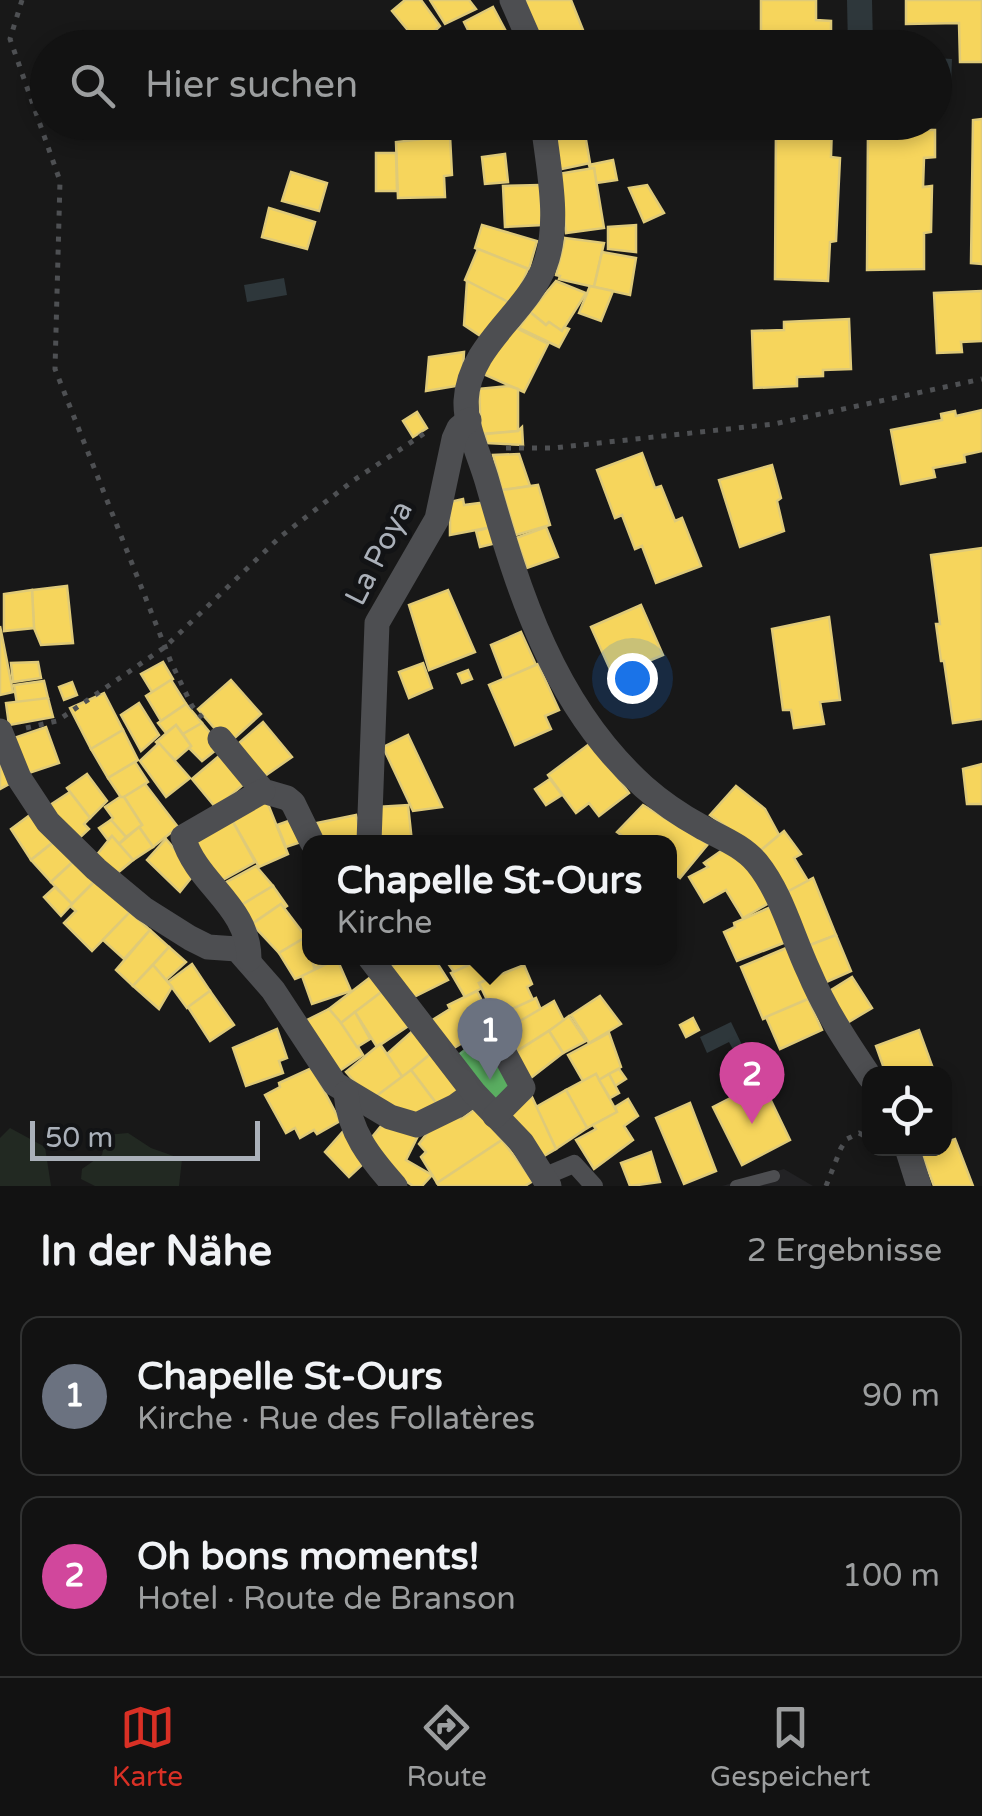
<!DOCTYPE html>
<html lang="de">
<meta charset="utf-8">
<style>
body{margin:0;font-family:"Varela Round",sans-serif;background:#1b1b1b;color:#f1f3f6}
.controls{position:absolute;right:30px;bottom:30px;display:grid;overflow:hidden;border-radius:20px;box-shadow:0 5px 15px #0003}
.controls button{width:90px;height:90px;display:grid;place-items:center;padding:0;border:0;border-bottom:2px solid #313232;background:#121212;color:#f1f3f6;font:50px sans-serif}
.scale{position:absolute;left:30px;bottom:25px;width:230px;box-sizing:border-box;padding-left:10px;border:5px solid #aab0b9;border-top:0;font-size:28px;line-height:35px;white-space:nowrap;color:#aab0b9;-webkit-text-stroke:8px #121315;paint-order:stroke}
.you{position:absolute;left:632px;top:678px;width:35px;height:35px;margin:-25px;border:8px solid #fff;border-radius:50%;background:#1a73e8;box-shadow:0 0 0 15px #1a73e833}
.badge{display:grid;place-items:center;width:65px;height:65px;border-radius:50%;background:#d93025;color:#fff;font-size:32px;font-weight:700}
.pin{position:absolute;translate:-50% -82px;filter:drop-shadow(0 2px 5px #0008)}
.pin::after{content:'';position:absolute;top:52px;width:35px;height:30px;background:inherit;clip-path:polygon(0 0,100% 0,50% 100%)}
.popup{position:absolute;left:302px;top:835px;width:375px;height:130px;box-sizing:border-box;display:grid;place-content:center;border-radius:20px;background:#121212;filter:drop-shadow(0 2px 8px #0005);font-size:32px;white-space:nowrap;color:#9c9e9f}
.popup b{font-size:38px;color:#f1f3f6}
.popup::after{content:'';position:absolute;left:50%;top:100%;margin-left:-20px;border:20px solid transparent;border-top-color:#121212}
.list{margin:0;padding:0;list-style:none}
h2{display:flex;justify-content:space-between;align-items:center;height:130px;margin:0;padding:0 40px;font-size:42px}
h2 small{font-size:32px;font-weight:400;color:#9c9e9f}
.list li{display:grid;grid-template-columns:65px 1fr auto;gap:30px;align-items:center;box-sizing:border-box;height:160px;margin:0 20px 20px;padding:0 20px;border:2px solid #313232;border-radius:20px}
.list b{display:block;font-size:38px;white-space:nowrap}
.list p{margin:0;font-size:32px;white-space:nowrap;color:#9c9e9f}
.list em{font-size:32px;font-style:normal;color:#9c9e9f}
.icon{flex:none;width:55px;height:55px;fill:none;stroke:currentColor;stroke-width:2;stroke-linecap:round;stroke-linejoin:round}
.map{position:relative;flex:none;width:982px;height:1186px;overflow:hidden}
.search{position:absolute;background:#121212;box-shadow:0 5px 15px #0003;left:30px;right:30px;top:30px;height:110px;display:flex;align-items:center;gap:25px;box-sizing:border-box;padding:0 35px;border-radius:55px;color:#9c9e9f;font-size:38px}
.sheet{height:490px;background:#121212}
nav{display:flex;justify-content:space-around;align-items:center;box-sizing:border-box;height:140px;border-top:2px solid #313232;background:#121212;font-size:28px;color:#9c9e9f}
nav a{display:grid;justify-items:center;gap:5px}
nav .on{color:#d93025}
.map>svg:first-child{display:block}
</style>
<div class="map">
<svg width="982" height="1186" viewBox="0 0 982 1186">
<rect width="100%" height="100%" fill="#181818"/>
<!-- built -->
<polygon fill="#222224" points="784,1169 813,1186 722,1186"/>
<!-- green -->
<g fill="#222922">
<polygon points="10,1128 45,1147 51,1186 0,1186 0,1138"/>
<polygon points="128,1133 151,1148 182,1159 179,1186 95,1186 81,1179 82,1169 102,1155 106,1135"/>
</g>
<!-- water -->
<g fill="#2e373b">
<polygon points="847,0 872,0 873,47 848,47"/>
<polygon points="935,58 952,59 951,84 935,84"/>
<polygon points="284,278 287,295 247,302 244,285"/>
<polygon points="731,1022 744,1049 735,1053 729,1042 707,1053 700,1037"/>
</g>
<!-- homes -->
<g fill="#f6d55c" stroke="#dfca78" stroke-width="2.5">
<polygon points="405,0 421,0 440,26 420,45 392,11"/>
<polygon points="430,0 469,0 476,9 445,24"/>
<polygon points="528,0 571,0 585,35 546,48 523,2"/>
<polygon points="761,0 816,0 816,20 831,21 831,48 761,48"/>
<polygon points="906,0 982,0 982,62 960,62 959,23 906,24"/>
<polygon points="493,7 510,39 494,48 464,48 473,40 464,22"/>
<polygon points="982,119 982,264 971,263 973,120"/>
<polygon points="776,124 832,124 831,157 840,158 836,241 830,242 828,281 775,279"/>
<polygon points="868,129 935,130 935,157 924,158 923,187 932,186 931,232 924,233 924,269 867,270"/>
<polygon points="585,134 590,163 557,170 551,141"/>
<polygon points="450,136 452,175 444,176 445,197 398,198 396,142"/>
<polygon points="376,153 396,153 397,191 376,191"/>
<polygon points="505,154 508,182 485,184 482,157"/>
<polygon points="613,160 617,180 596,183 594,168 590,168 589,165"/>
<polygon points="594,168 604,228 566,233 558,174"/>
<polygon points="291,172 327,183 319,211 282,201"/>
<polygon points="540,185 542,225 505,227 503,186"/>
<polygon points="647,185 664,213 644,222 629,188"/>
<polygon points="269,208 315,222 307,249 262,237"/>
<polygon points="482,225 537,241 529,269 475,248"/>
<polygon points="636,225 636,252 608,249 608,227"/>
<polygon points="565,238 604,243 594,287 559,279 560,276 556,275"/>
<polygon points="478,249 528,269 513,305 465,280"/>
<polygon points="602,252 636,258 630,295 594,287"/>
<polygon points="467,281 510,303 482,337 464,325"/>
<polygon points="556,281 586,293 562,331 549,322 546,325 530,312"/>
<polygon points="590,286 613,291 601,321 579,313"/>
<polygon points="982,291 982,341 961,342 962,352 937,353 934,293"/>
<polygon points="530,312 546,325 549,322 562,331 564,327 569,329 559,347 519,328"/>
<polygon points="849,319 851,369 823,370 823,376 797,377 797,386 754,388 752,331 784,330 784,322"/>
<polygon points="512,326 548,344 524,392 481,373"/>
<polygon points="464,352 462,385 426,391 429,357"/>
<polygon points="509,386 518,389 518,431 481,434 479,389"/>
<polygon points="982,410 982,451 964,455 965,462 933,468 935,477 901,484 891,430 942,420 941,414 955,411 956,416"/>
<polygon points="417,412 427,428 413,437 403,421"/>
<polygon points="522,427 523,445 487,443 485,434 518,431"/>
<polygon points="642,453 655,488 661,486 675,521 682,518 701,566 656,583 642,546 635,549 622,515 615,518 597,470"/>
<polygon points="519,454 530,486 502,490 493,455"/>
<polygon points="772,465 781,498 777,501 784,531 740,547 719,480"/>
<polygon points="538,485 550,525 516,535 502,490"/>
<polygon points="463,499 464,505 488,502 492,527 450,535 450,502"/>
<polygon points="492,527 496,543 480,547 476,531"/>
<polygon points="546,527 558,557 527,568 516,538"/>
<polygon points="982,548 982,719 953,723 944,661 941,661 936,624 940,624 931,555"/>
<polygon points="67,586 73,643 41,645 34,628 32,590"/>
<polygon points="32,590 34,628 4,631 4,594"/>
<polygon points="448,590 475,652 429,670 409,605"/>
<polygon points="641,605 663,655 613,676 591,627"/>
<polygon points="829,617 840,700 820,702 824,724 794,728 791,710 783,710 772,629"/>
<polygon points="0,626 13,692 0,695"/>
<polygon points="521,632 536,665 504,679 491,645"/>
<polygon points="38,662 41,678 13,682 11,663"/>
<polygon points="163,662 173,679 152,692 141,674"/>
<polygon points="423,663 432,688 409,698 399,672"/>
<polygon points="538,664 559,710 545,716 551,729 515,745 489,685"/>
<polygon points="468,670 472,679 462,683 458,674"/>
<polygon points="171,680 186,704 161,721 146,696"/>
<polygon points="231,680 261,714 228,744 198,709"/>
<polygon points="44,681 48,698 17,704 14,685"/>
<polygon points="72,682 77,695 64,700 59,687"/>
<polygon points="104,693 123,730 91,749 70,708"/>
<polygon points="48,698 53,717 9,725 6,703"/>
<polygon points="139,703 159,735 141,751 121,715"/>
<polygon points="186,704 202,723 183,734 176,725 166,733 158,723"/>
<polygon points="263,722 292,757 259,780 232,749"/>
<polygon points="202,723 221,746 202,761 189,748 191,746 183,734"/>
<polygon points="176,725 191,746 175,760 156,742"/>
<polygon points="46,727 59,763 26,774 14,738"/>
<polygon points="123,730 138,760 108,778 91,749"/>
<polygon points="408,735 442,807 413,811 383,747"/>
<polygon points="592,742 629,793 599,816 589,803 576,813 548,775"/>
<polygon points="159,743 190,778 166,797 140,761"/>
<polygon points="226,750 251,778 216,808 192,779"/>
<polygon points="0,759 11,783 0,789"/>
<polygon points="135,762 148,782 122,799 108,778"/>
<polygon points="982,764 982,804 967,804 963,769"/>
<polygon points="87,774 107,801 90,818 67,788"/>
<polygon points="550,779 562,795 546,805 535,789"/>
<polygon points="145,784 178,827 153,847 139,827 142,825 124,797"/>
<polygon points="736,786 765,809 779,835 760,851 710,815"/>
<polygon points="70,792 90,818 84,824 89,829 75,842 47,807"/>
<polygon points="264,794 288,854 259,867 228,813"/>
<polygon points="120,797 124,797 142,825 126,837 111,820 113,818 105,807"/>
<polygon points="408,805 412,842 380,842 377,807"/>
<polygon points="643,805 708,844 680,878 670,871 670,842 631,842 617,832"/>
<polygon points="34,812 56,840 31,860 11,829"/>
<polygon points="228,813 255,862 217,883 185,839"/>
<polygon points="356,815 363,842 322,842 317,823"/>
<polygon points="111,820 126,837 119,844 112,836 108,840 99,828"/>
<polygon points="291,820 301,842 286,847 277,825"/>
<polygon points="139,827 153,847 133,860 119,844"/>
<polygon points="784,831 801,854 794,858 808,881 787,892 760,851"/>
<polygon points="112,836 133,860 115,875 95,857"/>
<polygon points="166,839 195,873 180,892 147,860"/>
<polygon points="56,840 76,859 51,882 31,860"/>
<polygon points="724,849 746,862 769,903 743,918 726,890 704,902 689,877 708,867 704,863"/>
<polygon points="76,859 96,880 72,904 51,882"/>
<polygon points="256,866 273,886 238,907 221,885"/>
<polygon points="813,878 836,935 810,945 787,892"/>
<polygon points="97,879 130,912 92,951 64,923 76,911 70,906"/>
<polygon points="273,886 287,906 284,908 281,904 252,924 238,907"/>
<polygon points="55,887 72,904 61,916 44,897"/>
<polygon points="281,904 306,937 279,953 252,924"/>
<polygon points="771,907 786,942 737,961 724,932 735,927 734,923"/>
<polygon points="130,912 150,930 124,959 103,940"/>
<polygon points="150,930 169,947 133,986 116,970"/>
<polygon points="836,935 851,971 824,983 810,945"/>
<polygon points="306,937 315,971 295,979 279,953"/>
<polygon points="791,946 813,998 763,1019 741,967"/>
<polygon points="169,947 186,962 166,980 153,965"/>
<polygon points="312,958 331,958 333,961 315,968"/>
<polygon points="407,958 434,958 448,980 406,1001 385,970"/>
<polygon points="461,958 472,958 475,962 454,972 449,965"/>
<polygon points="484,958 494,958 501,974 479,983 482,988 465,997 451,973"/>
<polygon points="337,959 351,991 312,1004 302,976"/>
<polygon points="192,964 210,991 187,1008 168,982"/>
<polygon points="153,965 172,987 159,1009 133,986"/>
<polygon points="524,965 532,984 527,987 533,1000 495,1017 479,983"/>
<polygon points="372,976 384,990 341,1023 329,1009"/>
<polygon points="852,977 872,1008 847,1023 828,992"/>
<polygon points="388,987 413,1023 377,1047 355,1012"/>
<polygon points="210,991 234,1025 210,1041 188,1007"/>
<polygon points="477,991 494,1024 447,1052 426,1024 450,1009 448,1005"/>
<polygon points="600,996 621,1024 589,1043 571,1015"/>
<polygon points="536,998 541,1010 503,1031 495,1017"/>
<polygon points="808,999 822,1030 780,1049 766,1017"/>
<polygon points="554,1001 564,1021 514,1053 503,1031"/>
<polygon points="329,1009 349,1032 363,1055 335,1074 305,1021"/>
<polygon points="355,1012 370,1039 357,1047 341,1023"/>
<polygon points="569,1016 586,1041 563,1053 549,1031"/>
<polygon points="693,1018 699,1030 686,1037 680,1025"/>
<polygon points="417,1027 434,1051 403,1078 387,1054"/>
<polygon points="277,1029 287,1058 279,1061 283,1073 246,1086 233,1048"/>
<polygon points="919,1030 935,1074 886,1074 876,1046"/>
<polygon points="549,1031 563,1053 527,1081 511,1055"/>
<polygon points="609,1033 621,1067 599,1080 596,1074 583,1081 568,1055"/>
<polygon points="380,1044 403,1078 371,1100 346,1072"/>
<polygon points="434,1051 463,1092 436,1103 411,1070"/>
<polygon points="312,1068 340,1121 317,1134 314,1130 300,1138 295,1128 286,1133 265,1095 280,1087 279,1083"/>
<polygon points="619,1069 626,1079 615,1086 609,1074"/>
<polygon points="411,1070 436,1103 409,1117 371,1100"/>
<polygon points="596,1074 617,1112 587,1128 566,1090"/>
<polygon points="609,1074 619,1093 610,1098 599,1080"/>
<polygon points="762,1082 790,1140 742,1165 713,1107"/>
<polygon points="566,1090 587,1128 556,1149 536,1107"/>
<polygon points="532,1097 556,1149 537,1160 506,1114"/>
<polygon points="628,1099 638,1116 624,1126 633,1140 594,1169 576,1140 596,1129 593,1125 617,1112 615,1107"/>
<polygon points="690,1103 716,1171 684,1184 656,1118"/>
<polygon points="477,1108 502,1140 437,1183 421,1157 426,1152 419,1144 434,1124 455,1113 461,1119"/>
<polygon points="386,1120 420,1132 406,1160 432,1175 422,1186 413,1186 400,1177 368,1142"/>
<polygon points="346,1128 363,1164 349,1177 325,1152"/>
<polygon points="955,1139 973,1186 934,1186 921,1152 944,1148 944,1143"/>
<polygon points="502,1140 533,1181 525,1186 439,1186 437,1183"/>
<polygon points="651,1152 660,1182 630,1186 621,1163"/>
</g>
<!-- public -->
<polygon fill="#5aae61" stroke="#72af7b" stroke-width="2.5" points="470,1046 489,1056 517,1086 497,1106 456,1057"/>
<g fill="none" stroke-linecap="round" stroke-linejoin="round">
<!-- path -->
<g stroke="#4e5053" stroke-width="5" stroke-dasharray="5 8" stroke-linecap="butt">
<polyline points="22,0 10,39 60,181 55,369 171,662 192,706 204,720"/>
<polyline points="506,448 553,448 774,424 982,379"/>
<polyline points="26,728 57,721 165,647 280,537 354,480 428,431"/>
<polyline points="826,1186 841,1148 847,1139 859,1133 870,1139"/>
</g>
<!-- service -->
<polyline stroke="#4d4e51" stroke-width="12" points="736,1186 774,1176"/>
<!-- pedestrian -->
<polyline stroke="#4d4e51" stroke-width="18" points="543,1177 574,1164 594,1186"/>
<!-- minor -->
<g stroke="#4d4e51" stroke-width="25">
<polyline points="512,0 533,48"/>
<path d="M543 122C548 167 561 222 545 265 526 315 469 344 466 401 465 427 480 456 487 481 519 594 554 706 644 787 661 802 680 815 700 826 719 837 742 845 757 863 782 894 792 936 809 972 825 1010 847 1043 870 1077"/>
<polyline points="0,731 19,778 48,822 96,869 144,909 190,938 208,947 237,949 273,990 335,1084 390,1117 417,1125 456,1106 474,1093"/>
<polyline points="220,739 263,791 287,798 293,803 312,842"/>
<polyline points="369,842 377,623 437,519 454,439 459,428 469,420"/>
<polyline points="370,958 474,1093 522,1143 549,1186"/>
<path d="M249 959C249 905 197 885 183 837L263 791"/>
<polyline points="495,1036 523,1088 495,1116"/>
<path d="M346 1093C349 1132 370 1158 395 1186"/>
<polyline points="907,1148 919,1186"/>
</g>
</g>
<g text-anchor="middle" dominant-baseline="central" stroke-width="10" stroke-linejoin="round" paint-order="stroke">
<!-- street labels -->
<g font-size="30" fill="#aab0b9" stroke="#121315">
<text transform="translate(379 553) rotate(-63)">La Poya</text>
</g>
</g>
</svg>
<div class="controls">
<button><svg class="icon" aria-label="locate" viewBox="0 0 24 24"><circle cx="12" cy="12" r="6"/><path d="M12 2v4M12 18v4M2 12h4M18 12h4"/></svg></button>
</div>
<div class="scale">50 m</div>
<div class="you"></div>
<div class="pin badge" style="left:490px;top:1080px;background:#6b7280">1</div>
<div class="popup"><b>Chapelle St-Ours</b>Kirche</div>
<div class="pin badge" style="left:752px;top:1124px;background:#d1479c">2</div>
<div class="search"><svg class="icon" aria-label="search" viewBox="0 0 24 24"><circle cx="10" cy="10" r="6"/><path d="M15 15l6 6"/></svg>Hier suchen</div>
</div>
<section class="sheet">
<h2>In der Nähe<small>2 Ergebnisse</small></h2>
<ul class="list">
<li><span class="badge" style="background:#6b7280">1</span><div><b>Chapelle St-Ours</b><p>Kirche · Rue des Follatères</p></div><em>90 m</em></li>
<li><span class="badge" style="background:#d1479c">2</span><div><b>Oh bons moments!</b><p>Hotel · Route de Branson</p></div><em>100 m</em></li>
</ul>
</section>
<nav>
<a class="on"><svg class="icon" aria-label="map" viewBox="0 0 24 24"><path d="M3 6l6-2 6 2 6-2v14l-6 2-6-2-6 2zM9 4v14M15 6v14"/></svg>Karte</a>
<a><svg class="icon" aria-label="directions" viewBox="0 0 24 24"><path d="M12 3l9 9-9 9-9-9zM9 14v-3h6M13 9l2 2-2 2"/></svg>Route</a>
<a><svg class="icon" aria-label="saved" viewBox="0 0 24 24"><path d="M7 4h10v16l-5-4-5 4z"/></svg>Gespeichert</a>
</nav>
